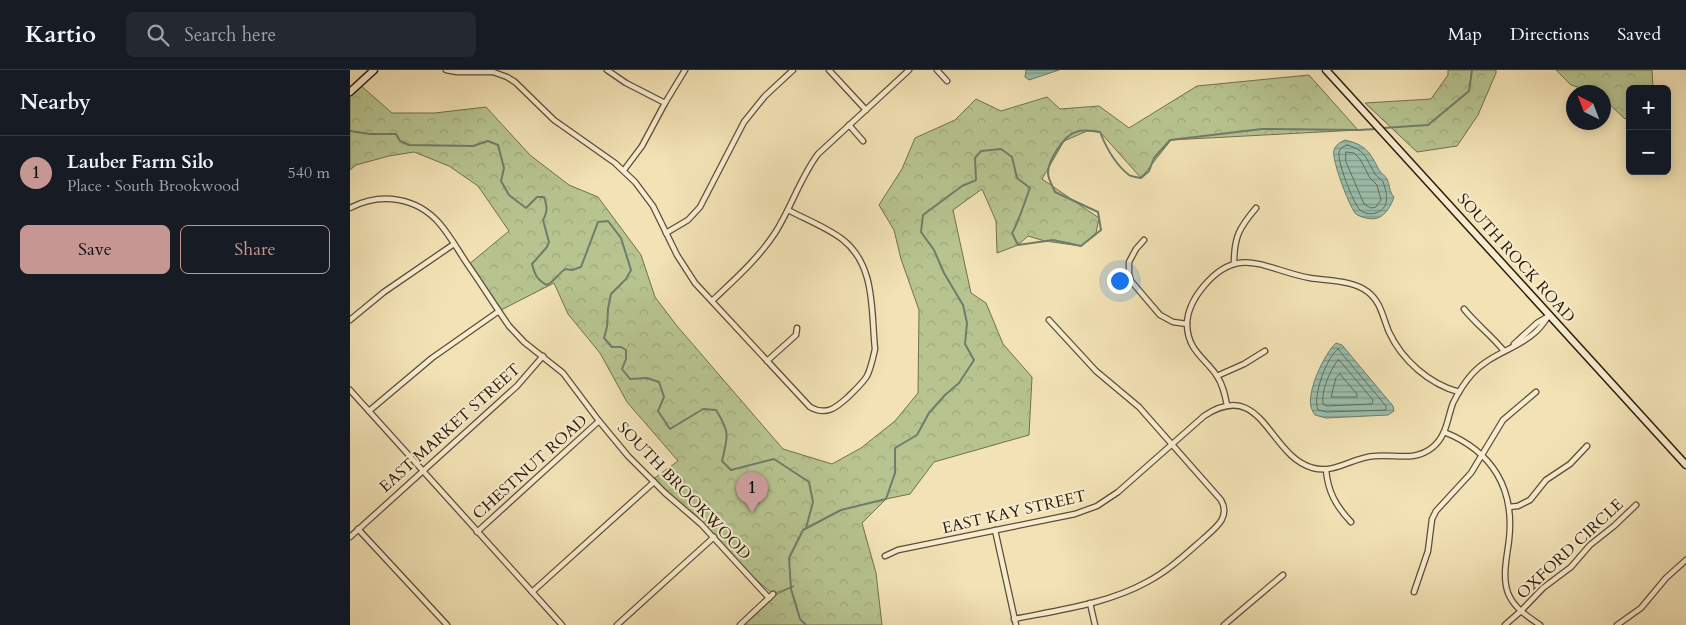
<!DOCTYPE html>
<meta charset="utf-8">
<style>
body{margin:0;font-family:Cardo,serif;background:#242831;color:#f1f3f6}
.controls{position:absolute;right:15px;top:15px;display:grid;overflow:hidden;border-radius:8px;box-shadow:0 2px 12px #0003}
.controls button{width:45px;height:45px;display:grid;place-items:center;padding:0;border:0;border-bottom:1px solid #363941;background:#171b24;color:#f1f3f6;font:25px sans-serif}
.compass{position:absolute;left:1216px;top:15px;width:45px;height:45px;border-radius:50%;background:#171b24;box-shadow:0 2px 12px #0003;rotate:318deg}
.you{position:absolute;left:769px;top:210px;width:18px;height:18px;margin:-12px;border:4px solid #fff;border-radius:50%;background:#1a73e8;box-shadow:0 0 0 8px #1a73e833}
.badge{display:grid;place-items:center;width:32px;height:32px;border-radius:50%;background:#c59692;color:#111;font-size:16px;font-weight:700}
.pin{position:absolute;translate:-50% -41px;filter:drop-shadow(0 1px 2px #0008)}
.pin::after{content:'';position:absolute;top:26px;width:18px;height:15px;background:inherit;clip-path:polygon(0 0,100% 0,50% 100%)}
.list{margin:0;padding:0;list-style:none}
h2{display:flex;justify-content:space-between;align-items:center;height:65px;margin:0;padding:0 20px;font-size:21px}
h2 small{font-size:16px;font-weight:400;color:#9ea1a6}
.list li{display:grid;grid-template-columns:32px 1fr auto;gap:15px;align-items:center;box-sizing:border-box;height:75px;padding:0 20px;border-top:1px solid #363941}
.list b{display:block;font-size:19px;white-space:nowrap}
.list p{margin:0;font-size:16px;white-space:nowrap;color:#9ea1a6}
.list em{font-size:16px;font-style:normal;color:#9ea1a6}
.actions{display:flex;gap:10px;padding:15px 20px}
.actions a{flex:1;padding:11px 0;border:1px solid #c59692;border-radius:8px;text-align:center;font-size:18px;color:#c59692}
.actions .main{background:#c59692;color:#111}
.icon{flex:none;width:28px;height:28px;fill:none;stroke:currentColor;stroke-width:2;stroke-linecap:round;stroke-linejoin:round}
.map{position:relative;flex:none;width:1336px;height:555px;overflow:hidden}
header{display:flex;align-items:center;gap:30px;box-sizing:border-box;height:70px;padding:0 25px;background:#171b24;border-bottom:1px solid #363941}
header strong{font-size:24px}
nav{display:flex;gap:28px;margin-inline-start:auto;font-size:18px}
.search{width:350px;height:45px;background:#242831;display:flex;align-items:center;gap:12px;box-sizing:border-box;padding:0 18px;border-radius:8px;color:#9ea1a6;font-size:19px}
main{display:flex}
aside{flex:1;background:#171b24}
.map>svg:first-child{display:block}
</style>
<header>
<strong>Kartio</strong>
<div class="search"><svg class="icon" aria-label="search" viewBox="0 0 24 24"><circle cx="10" cy="10" r="6"/><path d="M15 15l6 6"/></svg>Search here</div>
<nav><a>Map</a><a>Directions</a><a>Saved</a></nav>
</header>
<main>
<aside>
<h2>Nearby<small></small></h2>
<ul class="list">
<li><span class="badge">1</span><div><b>Lauber Farm Silo</b><p>Place · South Brookwood</p></div><em>540 m</em></li>
</ul>
<div class="actions"><a class="main">Save</a><a>Share</a></div>
</aside>
<div class="map">
<svg width="1336" height="555" viewBox="0 0 1336 555">
<defs>
<pattern id="forest-crowns" width="20" height="18" patternUnits="userSpaceOnUse" patternTransform="scale(1.25)"><rect width="20" height="18" fill="#b7c490"/><path d="M2 6a3 3 0 1 1 6 0M12 15a3 3 0 1 1 6 0" fill="none" stroke="#9ea87b"/></pattern>
<pattern id="water-rules" width="6" height="5" patternUnits="userSpaceOnUse" patternTransform="scale(1.25)"><rect width="6" height="5" fill="#9bbeac"/><path d="M0 2.5h6" fill="none" stroke="#7f9a8a"/></pattern>
</defs>
<rect width="100%" height="100%" fill="#f2e2b5"/>
<filter id="stains"><feTurbulence type="fractalNoise" baseFrequency=".004" numOctaves="4"/><feColorMatrix values="0 0 0 0 .2 0 0 0 0 .09 0 0 0 0 .02 0 0 0 .5 -.17"/></filter>
<radialGradient id="worn" r=".72"><stop offset=".6" stop-color="#630" stop-opacity="0"/><stop offset="1" stop-color="#630" stop-opacity=".3"/></radialGradient>
<!-- forest -->
<g fill="url(#forest-crowns)" stroke="#71704d">
<polygon points="1098,0 1146,0 1146,3 1128,45 1107,76 1067,82 1015,33 1081,29 1098,5"/>
<polygon points="1206,0 1302,0 1303,17 1301,19 1280,19 1280,44 1275,49 1254,29 1254,22 1244,22 1221,15"/>
<polygon points="959,5 1008,60 821,70 791,108 750,62 737,61 714,71 692,109 749,148 746,163 731,176 695,171 678,166 668,175 647,183 646,151 632,119 603,140 621,223 636,233 653,274 682,307 679,365 584,392 560,424 536,429 512,453 526,503 532,555 390,555 419,528 444,516 423,524 390,496 341,444 302,410 328,391 277,332 250,283 218,244 204,213 151,240 118,195 159,161 128,116 99,96 64,82 39,86 6,95 0,100 0,24 9,14 42,43 85,43 136,37 180,85 219,115 248,127 291,185 305,227 327,256 433,379 482,394 511,378 545,351 568,323 569,240 551,189 544,160 529,135 552,99 565,68 605,50 626,29 651,41 697,27 710,39 749,36 779,58 847,16"/>
</g>
<!-- water -->
<g fill="url(#water-rules)" stroke="#6e7d6b">
<polygon points="676,0 709,0 679,10 675,7"/>
<path d="M995 70C1016 75 1020 82 1029 100 1031 104 1035 105 1037 109 1040 115 1039 122 1044 127 1039 141 1031 152 1016 148 1012 147 1008 146 1005 143 999 135 981 89 984 80 986 74 991 72 995 70Z"/>
<path d="M986 273 992 275 1043 336 1044 341 1038 345 976 348 965 345C964 344 961 338 961 337 957 321 974 284 986 273Z"/>
</g>
<g fill="none" stroke-linecap="round" stroke-linejoin="round">
<!-- shore -->
<g stroke="#636c5b" stroke-width="1">
<path d="M997 75C1016 80 1016 89 1025 104 1027 107 1031 109 1033 112 1037 122 1040 137 1028 142 1023 145 1014 144 1010 140 1003 133 987 91 989 82 990 78 994 76 997 75Z"/>
<polygon points="996,82 1004,83 1010,89 1020,108 1027,115 1031,130 1026,137 1021,138 1014,134 996,92"/>
<path d="M988 279 1036 336V340L977 342 968 340C962 327 977 286 988 279Z"/>
<path d="M988 290 990 291 1023 330 1022 334 977 336 973 334C971 321 980 300 988 290Z"/>
<polygon points="990,304 1007,324 1007,327 981,327 986,308"/>
</g>
<!-- stream -->
<g stroke="#6e7d6b" stroke-width="2">
<polyline points="1033,58 1078,55 1119,21 1122,0"/>
<path d="M0 61 20 64H46L50 71 59 75 123 76 138 71 148 75 154 98 151 111 159 125 176 138 187 127H194C197 136 198 141 193 150L199 172 197 177 182 194C185 205 187 210 197 215 205 211 208 204 215 199L222 200 231 197 248 152 258 151 271 168 281 200 276 209 261 224 258 239 257 257 254 268 262 277H271L276 280V289L272 299 280 309 297 308 309 312 314 327 308 341 320 359 353 339 366 340C380 362 378 366 372 391L381 400 424 389 459 412 463 432 456 458"/>
<path d="M456 555 450 549 441 519 439 488 453 460 491 440 536 429 545 403V378L567 365 579 343 595 325 609 313 624 290 615 274 617 253 613 235 594 203 584 180 571 162 573 145 612 116 626 110 625 88 631 81 651 79 662 87 667 108 680 118C674 133 670 149 662 163L668 175 703 170 731 176 751 160 748 142 705 122C703 117 698 109 698 103 698 91 714 65 726 62 733 59 742 61 750 62 756 77 766 95 779 105 782 107 787 107 791 108L799 101 804 88 820 70 912 59 1008 60 1026 59"/>
</g>
<defs>
<g id="minor">
<path d="M96 0 107 2H143L157 7 165 12 204 50 265 93 285 112 303 136 327 185 345 213 460 337C476 346 486 338 498 327 505 320 512 314 517 306 521 298 523 288 525 279 521 241 526 195 492 169 476 157 455 149 438 140"/>
<polyline points="257,0 276,13 315,33"/>
<polyline points="479,0 516,40"/>
<polyline points="587,0 597,11"/>
<polyline points="499,55 513,71"/>
<polyline points="274,100 292,76 315,33 335,0"/>
<path d="M0 138C31 122 67 127 90 154 101 167 109 182 118 195 132 215 145 236 159 256L174 272 213 303 249 351 278 386 315 423 351 454 419 528"/>
<polyline points="316,163 338,150 350,137 394,52 415,26 443,0"/>
<polyline points="794,170 786,179 779,192 779,204 781,211 810,245 823,252 837,254"/>
<path d="M884 194C884 167 889 158 906 138"/>
<path d="M362 231C384 210 408 189 425 163 441 138 450 108 468 84L559 0"/>
<path d="M1114 239C1126 254 1142 266 1154 281"/>
<polyline points="0,250 34,222 104,174"/>
<polyline points="1164,274 1187,253 1197,247"/>
<polyline points="417,291 446,265 447,258"/>
<polyline points="867,306 894,294 915,281"/>
<polyline points="0,320 212,555"/>
<path d="M877 335C875 325 873 315 867 306 855 288 838 281 837 255 837 242 844 228 853 217 889 173 915 200 960 208 978 211 1003 210 1018 222 1031 232 1033 248 1039 262 1052 290 1079 314 1109 322"/>
<polyline points="19,341 82,288 149,241"/>
<path d="M1094 362C1142 381 1165 418 1159 470 1157 487 1152 506 1158 523 1164 538 1177 546 1190 555"/>
<path d="M976 400C978 422 986 436 1001 452"/>
<polyline points="1159,437 1168,436 1180,430 1196,410 1220,394 1237,376"/>
<polyline points="8,459 97,555"/>
<polyline points="645,460 666,555"/>
<polyline points="127,462 249,351"/>
<polyline points="0,467 167,316 193,286"/>
<path d="M535 486 548 480 725 444 747 436 768 422 854 346C913 307 918 386 963 398 985 404 1003 387 1025 386 1046 384 1065 392 1083 377 1097 365 1097 349 1103 333 1108 323 1114 313 1122 304 1139 285 1163 280 1182 265 1189 260 1194 253 1199 245"/>
<polyline points="182,522 304,412"/>
<polyline points="1064,522 1078,481 1082,449 1086,441 1121,403 1153,350 1186,322"/>
<polyline points="740,533 745,555"/>
<path d="M664 549C709 540 757 534 797 512 818 501 835 485 852 470 865 458 881 448 871 430L789 337 746 301 699 250"/>
<polyline points="267,555 364,467"/>
<polyline points="390,555 423,524"/>
<polyline points="874,555 933,505"/>
<polyline points="1155,555 1171,541 1193,518 1221,497 1240,475 1264,456 1286,435"/>
<polyline points="1267,555 1291,538 1316,508 1336,490"/>
</g>
<g id="secondary">
<polyline points="976,0 1336,395"/>
<polyline points="0,22 24,0"/>
</g>
</defs>
<!-- minor casing -->
<use href="#minor" stroke="#5d4d35" stroke-width="7"/>
<!-- secondary casing -->
<use href="#secondary" stroke="#2b1b0a" stroke-width="9"/>
<!-- minor -->
<use href="#minor" stroke="#f7eccf" stroke-width="4.5"/>
<!-- secondary -->
<use href="#secondary" stroke="#f7eccf" stroke-width="6"/>
</g>
<g text-anchor="middle" dominant-baseline="central" stroke-width="4" stroke-linejoin="round" paint-order="stroke">
<!-- street labels -->
<g font-size="16" fill="#2b1b0a" stroke="#f7eccf">
<text transform="translate(1166 188) rotate(48)">SOUTH ROCK ROAD</text>
<text transform="translate(100 358) rotate(-42)">EAST MARKET STREET</text>
<text transform="translate(180 397) rotate(-42)">CHESTNUT ROAD</text>
<text transform="translate(334 421) rotate(46)">SOUTH BROOKWOOD</text>
<text transform="translate(664 442) rotate(-13)">EAST KAY STREET</text>
<text transform="translate(1220 479) rotate(-43)">OXFORD CIRCLE</text>
</g>
</g>
<rect width="100%" height="100%" filter="url(#stains)"/>
<rect width="100%" height="100%" fill="url(#worn)"/>
</svg>
<div class="controls">
<button>+</button>
<button>−</button>
</div>
<svg class="compass" viewBox="-18 -18 36 36"><path d="M0-13l5 13h-10z" fill="#e53935"/><path d="M0 13l5-13h-10z" fill="#9ea1a6"/></svg>
<div class="you"></div>
<div class="pin badge" style="left:402px;top:443px">1</div>
</div>
</main>
